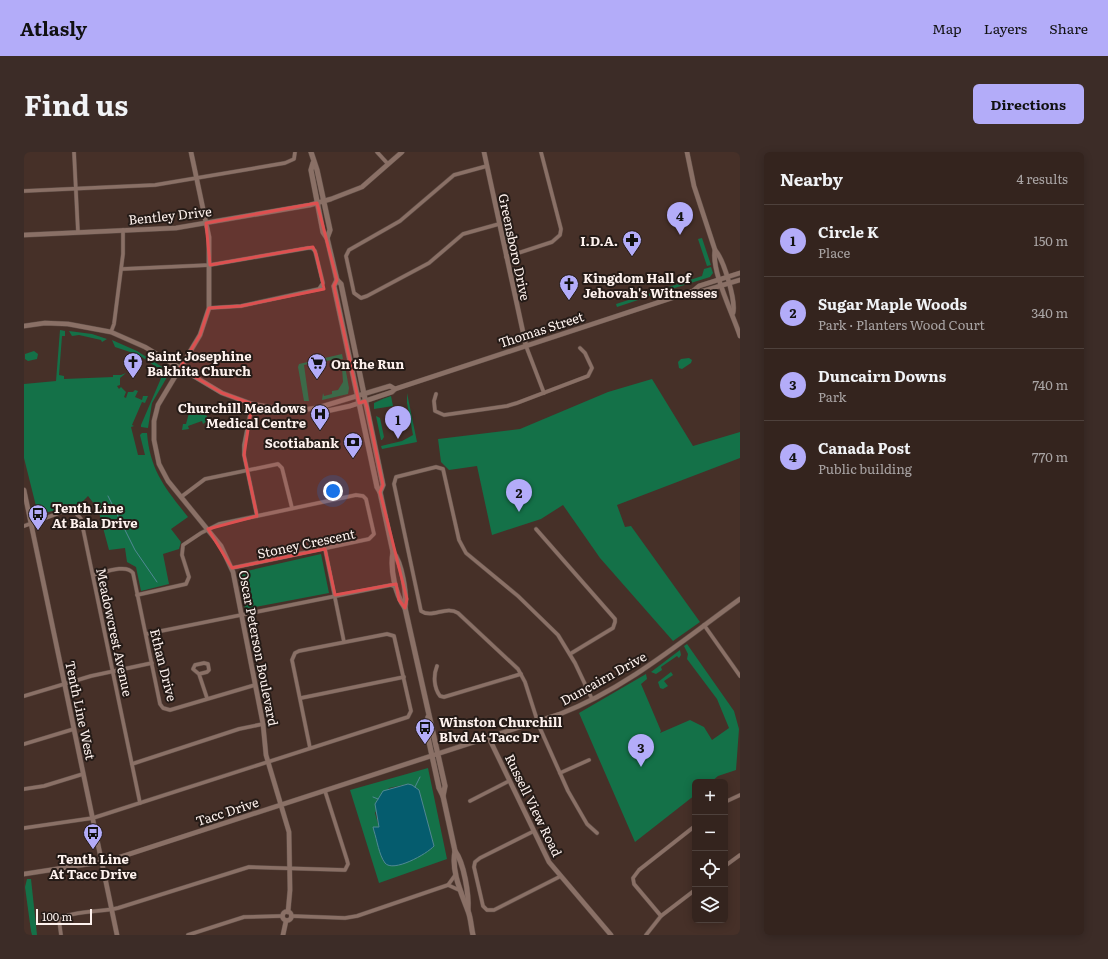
<!DOCTYPE html>
<meta charset="utf-8">
<style>
body{margin:0;font-family:Literata,serif;background:#3c2c27;color:#f1f3f6}
.controls{position:absolute;right:12px;bottom:12px;display:grid;overflow:hidden;border-radius:6px;box-shadow:0 2px 10px #0003}
.controls button{width:36px;height:36px;display:grid;place-items:center;padding:0;border:0;border-bottom:1px solid #4e413c;background:#34241e;color:#f1f3f6;font:20px sans-serif}
.scale{position:absolute;left:12px;bottom:10px;width:56px;box-sizing:border-box;padding-left:4px;border:2px solid #fef2ee;border-top:0;font-size:11px;line-height:14px;white-space:nowrap;color:#fef2ee;-webkit-text-stroke:3px #251b17;paint-order:stroke}
.you{position:absolute;left:309px;top:339px;width:14px;height:14px;margin:-10px;border:3px solid #fff;border-radius:50%;background:#1a73e8;box-shadow:0 0 0 6px #1a73e833}
.badge{display:grid;place-items:center;width:26px;height:26px;border-radius:50%;background:#b3acf9;color:#111;font-size:13px;font-weight:700}
.pin{position:absolute;translate:-50% -33px;filter:drop-shadow(0 1px 2px #0008)}
.pin::after{content:'';position:absolute;top:21px;width:14px;height:12px;background:inherit;clip-path:polygon(0 0,100% 0,50% 100%)}
.list{margin:0;padding:0;list-style:none}
h2{display:flex;justify-content:space-between;align-items:center;height:52px;margin:0;padding:0 16px;font-size:17px}
h2 small{font-size:13px;font-weight:400;color:#a9a4a4}
.list li{display:grid;grid-template-columns:26px 1fr auto;gap:12px;align-items:center;box-sizing:border-box;height:72px;padding:0 16px;border-top:1px solid #4e413c}
.list b{display:block;font-size:15px;white-space:nowrap}
.list p{margin:0;font-size:13px;white-space:nowrap;color:#a9a4a4}
.list em{font-size:13px;font-style:normal;color:#a9a4a4}
.icon{flex:none;width:22px;height:22px;fill:none;stroke:currentColor;stroke-width:2;stroke-linecap:round;stroke-linejoin:round}
.map{position:relative;flex:none;width:716px;height:783px;overflow:hidden;border-radius:6px}
header{display:flex;align-items:center;gap:24px;box-sizing:border-box;height:56px;padding:0 20px;background:#b3acf9;color:#111}
header strong{font-size:19px}
nav{display:flex;gap:22px;margin-inline-start:auto;font-size:14px}
.intro{display:flex;align-items:center;justify-content:space-between;box-sizing:border-box;height:96px;padding:0 24px}
h1{margin:0;font-size:28px}
.button{padding:10px 18px;border-radius:6px;background:#b3acf9;color:#111;font-size:14px;font-weight:700}
main{display:flex;gap:24px;padding:0 24px}
aside{flex:1;background:#34241e;border-radius:6px;box-shadow:0 2px 10px #0003}
.map>svg:first-child{display:block}
</style>
<header>
<strong>Atlasly</strong>
<nav><a>Map</a><a>Layers</a><a>Share</a></nav>
</header>
<div class="intro"><h1>Find us</h1><a class="button">Directions</a></div>
<main>
<div class="map">
<svg width="716" height="783" viewBox="0 0 716 783">
<rect width="100%" height="100%" fill="#463028"/>
<!-- green -->
<g fill="#147148" fill-rule="evenodd">
<polygon points="678,86 687,113 683,114 674,87"/>
<polygon points="687,115 689,121 686,125 625,144 624,142 678,124 680,117"/>
<polygon points="617,144 617,147 593,155 592,152"/>
<path d="M36 178 41 179V184H38L35 223 40 224V227L89 225V223H97L102 221 96 226V233L93 234 95 237 97 235 102 240 100 245 102 246 104 240H109L111 238 114 239 111 245 118 248 119 244H124L121 251 118 250 108 273 110 274 107 275 114 303H121L116 283 118 281H123C126 319 142 337 164 365L147 377 157 390 155 397 139 402 145 432 117 439 112 415 103 410 101 396 85 398 74 357 64 344 54 354 14 362 0 306V232L32 229Z"/>
<polygon points="45,179 68,182 83,187 78,190 77,188 55,183 48,184"/>
<polygon points="88,188 113,199 146,220 128,251 124,276 117,275 117,273 138,224 138,219 115,203 91,195"/>
<polygon points="10,199 14,202 13,207 4,209 1,207 1,202"/>
<path d="M318 202 319 207C306 208 293 210 280 213L285 249H280L274 215 275 212Z"/>
<polygon points="665,206 668,208 667,211 658,217 655,216 654,210 657,207"/>
<polygon points="321,214 325,236 324,242 298,248 299,241 300,244 308,242 308,239 314,238 319,230 318,216"/>
<polygon points="628,227 669,294 716,280 716,306 593,353 601,375 607,374 676,470 649,489 576,406 539,353 517,367 468,383 453,314 425,318 417,310 414,287 496,277 584,240"/>
<polygon points="383,241 393,290 358,297 357,294 378,289 389,283 383,251"/>
<polygon points="367,244 369,254 350,257 350,251 359,247 350,250"/>
<polygon points="164,254 183,264 183,269 179,272 178,269 164,274 165,277 158,278 159,272 162,272 166,257 163,256"/>
<polygon points="352,264 356,266 360,285 358,288 357,288"/>
<polygon points="297,402 305,441 221,457 214,421"/>
<polygon points="663,492 710,559 715,577 712,618 694,624 687,630 671,630 671,643 611,690 555,561 622,522 623,527 617,532 637,579 636,581 666,568 680,575 688,588 705,576 693,547 663,507 664,502 660,494"/>
<polygon points="656,498 657,503 655,506 653,504 637,515 638,518 632,522 627,520"/>
<polygon points="647,520 649,523 640,529 644,534 639,537 636,536 634,530"/>
<path d="M404 616 423 707 355 731 326 638ZM384 632 388 633 395 638 410 694 360 710 350 679 349 675H355L351 661 365 636Z"/>
<polygon points="3,727 7,727 13,783 8,783 7,779 1,735"/>
</g>
<!-- water -->
<path fill="#055c6e" stroke="#508994" d="M384 632 388 633 395 638 410 694C403 702 369 721 361 711 355 703 353 688 350 679L349 675H355L351 652 359 639Z"/>
<g fill="none" stroke-linecap="round" stroke-linejoin="round">
<!-- stream -->
<g stroke="#508994" stroke-width="1">
<polyline points="84,344 111,398 133,430"/>
<polyline points="391,635 396,625"/>
<polyline points="349,645 354,647"/>
</g>
<defs>
<g id="minor">
<polyline points="50,0 54,80"/>
<polyline points="353,0 364,12"/>
<polyline points="463,14 430,23 376,69 325,98 322,104 330,141 337,146 343,144 405,111 439,82 475,72"/>
<polyline points="0,39 131,33 261,11 270,7 271,0"/>
<polyline points="482,105 528,90 536,83 537,77 517,0"/>
<polyline points="98,117 186,113 284,96 288,96 291,99 299,131 295,137 217,154 185,156"/>
<polyline points="87,180 90,172 99,102 99,78"/>
<polyline points="502,194 520,241"/>
<polyline points="412,242 410,249 411,259 420,263 483,254 493,251 564,224 568,216 561,201 556,196"/>
<polyline points="228,252 220,293 220,303 233,364"/>
<polyline points="157,345 181,327 254,312 258,316 268,356"/>
<polyline points="0,374 43,358 51,360 57,367 116,651"/>
<polyline points="512,377 591,467 591,470 589,476 546,502"/>
<polyline points="301,397 320,490"/>
<path d="M69 423C79 421 102 411 109 421L136 552 139 556 146 558 231 533"/>
<polyline points="113,443 162,432 165,425 158,403 159,393 177,381 195,372 332,343 339,344 342,347 350,382 345,387 208,416"/>
<polyline points="680,473 716,524"/>
<polyline points="122,482 367,433 371,435"/>
<path d="M413 514C409 524 410 536 416 544L420 545 497 522"/>
<polyline points="175,522 183,520 185,518 184,512 180,511 171,513 169,517 175,522 183,546"/>
<polyline points="0,544 67,524 128,511"/>
<polyline points="277,546 380,525"/>
<path d="M568 547 551 511 534 483 494 444 442 401 435 388 419 317 412 315 372 325 370 332 397 459C408 467 422 453 434 461L494 517 501 530 515 574 544 639 563 672 573 681"/>
<polyline points="0,592 50,577"/>
<polyline points="108,612 215,577 239,572"/>
<polyline points="536,621 565,608"/>
<polyline points="0,637 20,634 59,622"/>
<polyline points="446,649 485,629"/>
<polyline points="701,650 716,643"/>
<polyline points="0,676 69,666 384,565 387,559 370,484 363,482 275,499 271,501 268,508 286,596"/>
<polyline points="510,679 456,706 451,710 450,715 459,754 463,758 470,758 537,724"/>
<polyline points="701,714 716,703"/>
<polyline points="424,733 435,738"/>
<polyline points="267,764 321,766 333,764 424,733 432,722"/>
<polyline points="637,764 610,732 609,726 615,718 671,674"/>
<path d="M37 783 35 768C43 759 80 760 94 756L225 715 321 718 324 712 323 708 301 639"/>
<polyline points="164,783 220,765 258,764"/>
<polyline points="622,783 637,764 671,738"/>
</g>
<g id="tertiary">
<polyline points="167,0 185,85 185,156 176,183 134,253 130,269 130,288 135,312 144,329 197,394 209,420 239,572 242,603 265,680 266,738 264,760"/>
<polyline points="460,0 502,194"/>
<path d="M663 0 670 34 691 98C700 108 712 149 709 161"/>
<polyline points="0,83 152,76 286,53 307,47 338,35 378,0"/>
<path d="M691 98C687 119 709 162 716 184"/>
<polyline points="669,139 675,134 716,121"/>
<polyline points="0,174 21,171 44,172 87,180 121,195 198,241 228,252 245,255 277,258 293,256 366,234 371,237"/>
<path d="M300 255 303 259 326 254 368 240 371 237C471 205 570 172 669 139L676 140 716 128"/>
<polyline points="0,338 93,783"/>
<polyline points="464,584 525,710 587,783"/>
<path d="M0 722 84 709 536 562C603 536 659 488 716 447"/>
<circle cx="263" cy="764" r="4.5"/>
<polyline points="259,783 262,769"/>
</g>
<g id="secondary">
<polyline points="287,0 293,18 306,78 303,86"/>
<polyline points="289,11 287,18 299,80 303,86 313,128 317,132 359,333 356,340"/>
<path d="M313 128 310 134 353 335 356 340 369 400C366 417 371 442 381 456"/>
<path d="M369 400C378 411 383 442 381 456L421 634 419 644"/>
<path d="M404 565 402 576 415 636 419 644 431 699C427 719 437 740 444 759 447 766 447 775 449 783"/>
<path d="M431 699C440 711 445 742 444 758"/>
</g>
</defs>
<!-- minor casing -->
<use href="#minor" stroke="#5e4c45" stroke-width="4.5"/>
<!-- tertiary casing -->
<use href="#tertiary" stroke="#5e4c45" stroke-width="5.5"/>
<!-- secondary casing -->
<use href="#secondary" stroke="#5e4c45" stroke-width="6"/>
<!-- minor -->
<use href="#minor" stroke="#8a7066" stroke-width="3.5"/>
<!-- tertiary -->
<use href="#tertiary" stroke="#8a7066" stroke-width="4.5"/>
<!-- secondary -->
<use href="#secondary" stroke="#8a7066" stroke-width="5"/>
</g>
<!-- marked area -->
<path fill="#de5050" fill-opacity="0.2" stroke="#de5050" stroke-width="3" stroke-linejoin="round" d="M293 51 313 128 310 134 335 251 341 249 343 255 359 333 356 340 383 447 381 456 375 448 372 432 311 443 301 397 208 416 184 377 233 364 220 303 228 252 198 241 156 216 176 183 185 156 217 154 300 137 292 102 289 95 186 113 182 71Z"/>
<!-- icons -->
<defs>
<symbol id="pharmacy-pin" viewBox="-11 -11 22 30"><path d="M0 17L-7.5 6A9.5 9.5 0 1 1 7.5 6Z" fill="#b3acf9" stroke="#251b17"/><path d="M-2-6h4v4h4v4h-4v4h-4v-4h-4v-4h4Z" fill="#111"/></symbol>
<symbol id="church-pin" viewBox="-11 -11 22 30"><path d="M0 17L-7.5 6A9.5 9.5 0 1 1 7.5 6Z" fill="#b3acf9" stroke="#251b17"/><path d="M-1.2-6h2.4v3.5h3.3v2.4h-3.3V6h-2.4V-.1h-3.3v-2.4h3.3Z" fill="#111"/></symbol>
<symbol id="supermarket-pin" viewBox="-11 -11 22 30"><path d="M0 17L-7.5 6A9.5 9.5 0 1 1 7.5 6Z" fill="#b3acf9" stroke="#251b17"/><path d="M-6-5.5h2.5l.6 2H6L4.5 2H-2.5L-4.4-4H-6ZM-1.5 3.2a1.3 1.3 0 1 0 .1 0ZM3 3.2a1.3 1.3 0 1 0 .1 0Z" fill="#111"/></symbol>
<symbol id="hospital-pin" viewBox="-11 -11 22 30"><path d="M0 17L-7.5 6A9.5 9.5 0 1 1 7.5 6Z" fill="#b3acf9" stroke="#251b17"/><path d="M-5-5h3v3.5h4V-5h3V5h-3V1.5h-4V5h-3Z" fill="#111"/></symbol>
<symbol id="bank-pin" viewBox="-11 -11 22 30"><path d="M0 17L-7.5 6A9.5 9.5 0 1 1 7.5 6Z" fill="#b3acf9" stroke="#251b17"/><path d="M-6-4H6V4H-6ZM0-2.3a2.3 2.3 0 1 0 0 4.6a2.3 2.3 0 1 0 0-4.6Z" fill="#111"/></symbol>
<symbol id="bus-pin" viewBox="-11 -11 22 30"><path d="M0 17L-7.5 6A9.5 9.5 0 1 1 7.5 6Z" fill="#b3acf9" stroke="#251b17"/><path d="M-5-6H5V4H4V6H2V4H-2V6H-4V4H-5ZM-3.5-4V0h7V-4ZM-3.5 1.2v1.5H-2V1.2ZM2 1.2v1.5H3.5V1.2Z" fill="#111"/></symbol>
</defs>
<g fill-rule="evenodd">
<use href="#pharmacy-pin" x="597" y="77" width="22" height="30"/>
<use href="#church-pin" x="534" y="121" width="22" height="30"/>
<use href="#church-pin" x="98" y="199" width="22" height="30"/>
<use href="#supermarket-pin" x="282" y="200" width="22" height="30"/>
<use href="#hospital-pin" x="285" y="251" width="22" height="30"/>
<use href="#bank-pin" x="318" y="279" width="22" height="30"/>
<use href="#bus-pin" x="3" y="351" width="22" height="30"/>
<use href="#bus-pin" x="390" y="565" width="22" height="30"/>
<use href="#bus-pin" x="58" y="670" width="22" height="30"/>
</g>
<g text-anchor="middle" dominant-baseline="central" stroke-width="4" stroke-linejoin="round" paint-order="stroke">
<!-- street labels -->
<g font-size="13" fill="#fef2ee" stroke="#251b17">
<text transform="translate(146 63) rotate(-6)">Bentley Drive</text>
<text transform="translate(491 95) rotate(78)">Greensboro Drive</text>
<text transform="translate(517 177) rotate(-18)">Thomas Street</text>
<text transform="translate(282 391) rotate(-12)">Stoney Crescent</text>
<text transform="translate(91 480) rotate(78)">Meadowcrest Avenue</text>
<text transform="translate(235 496) rotate(79)">Oscar Peterson Boulevard</text>
<text transform="translate(140 513) rotate(76)">Ethan Drive</text>
<text transform="translate(579 526) rotate(-29)">Duncairn Drive</text>
<text transform="translate(57 558) rotate(78)">Tenth Line West</text>
<text transform="translate(510 653) rotate(64)">Russell View Road</text>
<text transform="translate(203 659) rotate(-18)">Tacc Drive</text>
</g>
<!-- poi labels -->
<g font-size="13" font-weight="bold" fill="#fef2ee" stroke="#251b17" text-anchor="start">
<text x="594" y="88" text-anchor="end">I.D.A.</text>
<text x="559" y="125">Kingdom Hall of<tspan x="559" dy="15">Jehovah's Witnesses</tspan></text>
<text x="123" y="203">Saint Josephine<tspan x="123" dy="15">Bakhita Church</tspan></text>
<text x="307" y="211">On the Run</text>
<text x="282" y="255" text-anchor="end">Churchill Meadows<tspan x="282" dy="15">Medical Centre</tspan></text>
<text x="315" y="290" text-anchor="end">Scotiabank</text>
<text x="28" y="355">Tenth Line<tspan x="28" dy="15">At Bala Drive</tspan></text>
<text x="415" y="569">Winston Churchill<tspan x="415" dy="15">Blvd At Tacc Dr</tspan></text>
<text x="69" y="706" text-anchor="middle">Tenth Line<tspan x="69" dy="15">At Tacc Drive</tspan></text>
</g>
</g>
</svg>
<div class="controls">
<button>+</button>
<button>−</button>
<button><svg class="icon" aria-label="locate" viewBox="0 0 24 24"><circle cx="12" cy="12" r="6"/><path d="M12 2v4M12 18v4M2 12h4M18 12h4"/></svg></button>
<button><svg class="icon" aria-label="layers" viewBox="0 0 24 24"><path d="M12 4l9 5-9 5-9-5zM3 14l9 5 9-5"/></svg></button>
</div>
<div class="scale">100 m</div>
<div class="you"></div>
<div class="pin badge" style="left:374px;top:287px">1</div>
<div class="pin badge" style="left:495px;top:360px">2</div>
<div class="pin badge" style="left:617px;top:615px">3</div>
<div class="pin badge" style="left:656px;top:83px">4</div>
</div>
<aside>
<h2>Nearby<small>4 results</small></h2>
<ul class="list">
<li><span class="badge">1</span><div><b>Circle K</b><p>Place</p></div><em>150 m</em></li>
<li><span class="badge">2</span><div><b>Sugar Maple Woods</b><p>Park · Planters Wood Court</p></div><em>340 m</em></li>
<li><span class="badge">3</span><div><b>Duncairn Downs</b><p>Park</p></div><em>740 m</em></li>
<li><span class="badge">4</span><div><b>Canada Post</b><p>Public building</p></div><em>770 m</em></li>
</ul>
</aside>
</main>
